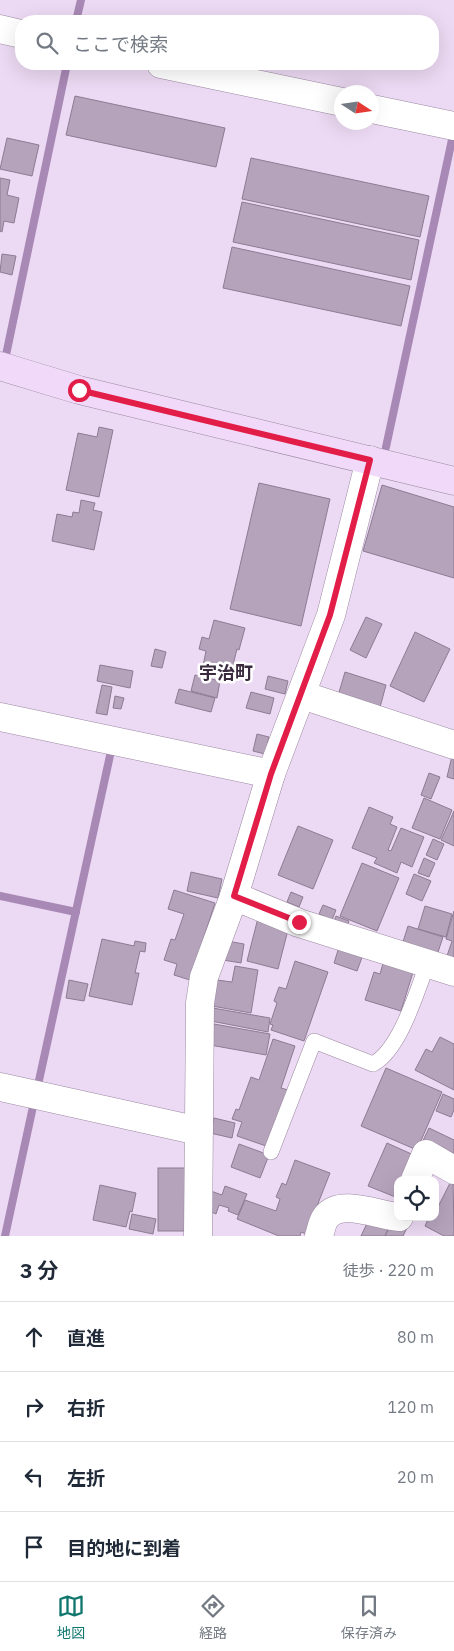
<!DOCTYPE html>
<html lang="ja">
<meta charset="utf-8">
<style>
body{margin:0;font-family:"IBM Plex Sans","Noto Sans JP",sans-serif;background:#f6f6f7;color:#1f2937}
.controls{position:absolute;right:15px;bottom:15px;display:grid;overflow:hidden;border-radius:10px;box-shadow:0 5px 20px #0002}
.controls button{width:45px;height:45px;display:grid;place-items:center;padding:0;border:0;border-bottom:1px solid #e0e1e3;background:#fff;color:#1f2937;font:25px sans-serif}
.compass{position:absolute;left:334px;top:85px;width:45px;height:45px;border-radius:50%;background:#fff;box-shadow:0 5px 20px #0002;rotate:102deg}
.stop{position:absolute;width:15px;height:15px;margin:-11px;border:4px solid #e11d48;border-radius:50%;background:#fff}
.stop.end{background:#e11d48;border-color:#fff;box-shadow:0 1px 5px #0008}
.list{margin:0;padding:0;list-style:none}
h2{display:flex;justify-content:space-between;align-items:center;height:65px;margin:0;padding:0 20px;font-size:21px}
h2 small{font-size:16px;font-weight:400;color:#747a83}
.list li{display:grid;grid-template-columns:32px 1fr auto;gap:15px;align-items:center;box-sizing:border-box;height:70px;padding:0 20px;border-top:1px solid #e0e1e3}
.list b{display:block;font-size:19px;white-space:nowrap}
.list em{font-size:16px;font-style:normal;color:#747a83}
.icon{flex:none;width:28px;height:28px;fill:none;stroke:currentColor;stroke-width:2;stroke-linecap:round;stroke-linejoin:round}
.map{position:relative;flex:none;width:454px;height:1236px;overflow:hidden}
.search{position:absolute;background:#fff;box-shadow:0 5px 20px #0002;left:15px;right:15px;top:15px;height:55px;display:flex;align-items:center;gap:12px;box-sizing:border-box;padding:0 18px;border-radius:20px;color:#747a83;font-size:19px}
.sheet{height:345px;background:#fff}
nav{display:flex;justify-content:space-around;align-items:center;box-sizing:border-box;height:70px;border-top:1px solid #e0e1e3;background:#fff;font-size:14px;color:#747a83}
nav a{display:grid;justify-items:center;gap:2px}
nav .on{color:#0f766e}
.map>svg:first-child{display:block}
</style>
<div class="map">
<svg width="454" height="1236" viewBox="0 0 454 1236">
<rect width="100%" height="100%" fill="#ecd9f3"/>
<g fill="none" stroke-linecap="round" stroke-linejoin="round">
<!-- stream -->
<g stroke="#a888b5" stroke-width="8">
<polyline points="76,21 81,0"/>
<polyline points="6,355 67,64"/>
<polyline points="386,447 453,135"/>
<polyline points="0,896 76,912"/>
<polyline points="38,1085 111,751"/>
<polyline points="5,1236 34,1102"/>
</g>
</g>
<!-- building -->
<g fill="#b5a3bc" stroke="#8c7b92">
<polygon points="75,96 225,128 216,167 66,135"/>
<polygon points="7,138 39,145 32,176 0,169"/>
<polygon points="251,158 429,196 420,237 242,199"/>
<polygon points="0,178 10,180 7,195 19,198 14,223 4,221 2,232 0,231"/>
<polygon points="242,202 419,240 411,280 233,242"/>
<polygon points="232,247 410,286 401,326 223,288"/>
<polygon points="2,254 16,256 12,275 0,272"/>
<polygon points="99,427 113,430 99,497 66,490 78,433 97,437"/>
<polygon points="259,483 330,499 301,626 230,609"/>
<polygon points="382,485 454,507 454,578 363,551"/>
<polygon points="81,500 95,503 93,510 102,512 94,550 52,541 57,514 72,517 73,512 79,513"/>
<polygon points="366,617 382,624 366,658 350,650"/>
<polygon points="214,620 245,628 239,650 237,649 231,673 203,666 206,651 199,649 202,637 209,639"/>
<polygon points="415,632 450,649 424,702 390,686"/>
<polygon points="155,649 166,652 162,668 151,666"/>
<polygon points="100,665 133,671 130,688 97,681"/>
<polygon points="345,672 386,685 379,711 337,699"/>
<polygon points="195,675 220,681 217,698 191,691"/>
<polygon points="268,676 288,681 285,694 265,689"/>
<polygon points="102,685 112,687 107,715 96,713"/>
<polygon points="179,689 215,698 211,712 175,703"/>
<polygon points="251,692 274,698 270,714 246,708"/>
<polygon points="115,696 124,698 121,709 113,708"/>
<polygon points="257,734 269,737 265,754 253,751"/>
<polygon points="453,752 454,752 454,779 447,777"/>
<polygon points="429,773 440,777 431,799 421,795"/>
<polygon points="424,798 452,810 440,839 412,828"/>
<polygon points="369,807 393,817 390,824 397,827 388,850 391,851 401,828 424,837 412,867 401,862 397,873 374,863 377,858 352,848"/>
<polygon points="454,811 454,846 441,840"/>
<polygon points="298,826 333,840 313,889 278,875"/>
<polygon points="433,839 444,844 437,860 426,855"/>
<polygon points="424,858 435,863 429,877 418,873"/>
<polygon points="362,863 399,878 377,931 340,916"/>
<polygon points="191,872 222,879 218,898 187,891"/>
<polygon points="414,874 431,881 422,901 406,894"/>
<polygon points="174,890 215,903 190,980 174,975 177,964 164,960 171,939 175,940 184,914 168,909"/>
<polygon points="291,892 303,897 299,907 287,902"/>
<polygon points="323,905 336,910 332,920 319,914"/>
<polygon points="425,906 452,914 446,937 418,929"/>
<polygon points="454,911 454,958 447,956 452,941 446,939"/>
<polygon points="336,916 349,921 346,929 333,924"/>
<polygon points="258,918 289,926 278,969 247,961"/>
<polygon points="408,926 443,937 437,955 402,945"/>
<polygon points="102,939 134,946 135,941 146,943 145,952 140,951 135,973 139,973 132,1005 89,996"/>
<polygon points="227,941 244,944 241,963 223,960"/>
<polygon points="340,944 364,952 357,971 334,963"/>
<polygon points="384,960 414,969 401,1011 365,1000 374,972 380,974"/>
<polygon points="295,961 328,972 304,1041 271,1030 273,1025 270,1024 277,1003 274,1001 279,987 286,989"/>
<polygon points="235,966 258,970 251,1013 212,1006 217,980 232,982"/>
<polygon points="69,980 88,984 84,1001 66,998"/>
<polygon points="213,1008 270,1018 268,1032 211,1021"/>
<polygon points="214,1024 270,1034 266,1055 210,1045"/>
<polygon points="440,1037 454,1044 454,1090 415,1070 426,1049 432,1052"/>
<polygon points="273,1039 295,1046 281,1088 288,1090 269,1147 237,1136 242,1122 232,1119 236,1109 239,1110 251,1077 259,1080"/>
<polygon points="386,1068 442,1092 417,1150 361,1126"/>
<polygon points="443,1094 454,1099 454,1110 451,1117 436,1111"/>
<polygon points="214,1118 235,1123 232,1138 210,1133"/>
<polygon points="429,1128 454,1140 454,1165 419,1149"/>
<polygon points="387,1143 416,1156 406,1180 398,1180 398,1198 368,1186"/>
<polygon points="239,1144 269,1155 260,1178 231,1167"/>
<polygon points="295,1160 330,1173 306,1234 301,1232 300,1236 279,1236 237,1219 245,1200 276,1211 280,1199 276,1197 282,1183 286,1185"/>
<rect x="158" y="1168" width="29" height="63"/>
<polygon points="453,1177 454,1236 444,1236 425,1226 429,1217 435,1217 435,1206 438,1207"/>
<polygon points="100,1185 136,1193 132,1212 130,1211 126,1227 93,1220"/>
<polygon points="225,1186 247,1194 238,1215 228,1211 229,1208 219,1205 216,1214 207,1210 208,1190 222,1195"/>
<polygon points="132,1214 156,1219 153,1234 129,1229"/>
<polygon points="370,1217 389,1226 385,1236 361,1236"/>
<polygon points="393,1221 407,1228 403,1236 385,1236"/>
</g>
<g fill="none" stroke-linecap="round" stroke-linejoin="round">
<defs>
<path id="lane" d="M271 1152 314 1041 373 1064C400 1050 417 991 428 962"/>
<g id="street">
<polyline points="0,29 21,34"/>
<polyline points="161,64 342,102"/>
<polyline points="372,109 454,126"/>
<polyline points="302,695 454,745"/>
<polyline points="0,717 271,774"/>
<polyline points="234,896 299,923 454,972"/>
<polyline points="0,1087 199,1131"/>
<polyline points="415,1180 426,1154 454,1170"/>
<polyline points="198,1236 200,1003 204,977 234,896 271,774 331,615 370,460"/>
<path d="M319 1236C321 1230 322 1222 326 1217 341 1198 379 1216 399 1217"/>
</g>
<polyline id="secondary" points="0,366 79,390 454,481"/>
</defs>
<!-- lane casing -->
<use href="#lane" stroke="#9b89a1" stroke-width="16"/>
<!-- street casing -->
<use href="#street" stroke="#9b89a1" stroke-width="29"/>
<!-- secondary casing -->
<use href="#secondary" stroke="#9b89a1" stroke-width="29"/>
<!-- lane -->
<use href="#lane" stroke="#fff" stroke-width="15"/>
<!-- street -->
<use href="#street" stroke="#fff" stroke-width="28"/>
<!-- secondary -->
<use href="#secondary" stroke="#f1daf9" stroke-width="28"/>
</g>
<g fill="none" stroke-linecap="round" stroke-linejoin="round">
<!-- route -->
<polyline stroke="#e11d48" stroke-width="6" points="79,390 370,460 330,615 271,774 234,896 299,922"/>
</g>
<g text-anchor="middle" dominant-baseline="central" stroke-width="5" stroke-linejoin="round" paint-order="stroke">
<!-- quarter labels -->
<g font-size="18" font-weight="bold" fill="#392a3e" stroke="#fff">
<text x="226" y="672">宇治町</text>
</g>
</g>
</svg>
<div class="controls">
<button><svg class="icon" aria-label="locate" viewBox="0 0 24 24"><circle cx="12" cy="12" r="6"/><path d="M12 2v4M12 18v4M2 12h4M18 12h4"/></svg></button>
</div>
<svg class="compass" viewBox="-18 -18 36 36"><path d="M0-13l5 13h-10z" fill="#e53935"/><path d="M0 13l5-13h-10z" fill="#747a83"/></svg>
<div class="stop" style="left:79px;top:390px"></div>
<div class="stop end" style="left:299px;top:922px"></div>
<div class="search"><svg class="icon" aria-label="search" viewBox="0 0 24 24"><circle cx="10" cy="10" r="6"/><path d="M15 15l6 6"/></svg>ここで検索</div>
</div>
<section class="sheet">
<h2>3 分<small>徒歩 · 220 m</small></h2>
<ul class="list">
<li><svg class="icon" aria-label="ahead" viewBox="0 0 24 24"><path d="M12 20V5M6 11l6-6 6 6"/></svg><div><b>直進</b></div><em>80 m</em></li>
<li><svg class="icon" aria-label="right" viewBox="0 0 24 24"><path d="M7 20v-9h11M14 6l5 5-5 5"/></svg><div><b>右折</b></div><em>120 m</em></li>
<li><svg class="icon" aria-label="left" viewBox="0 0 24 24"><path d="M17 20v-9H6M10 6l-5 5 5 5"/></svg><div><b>左折</b></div><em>20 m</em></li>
<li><svg class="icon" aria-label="arrive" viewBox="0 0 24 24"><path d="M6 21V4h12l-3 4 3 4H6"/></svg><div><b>目的地に到着</b></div></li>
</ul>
</section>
<nav>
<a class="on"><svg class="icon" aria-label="map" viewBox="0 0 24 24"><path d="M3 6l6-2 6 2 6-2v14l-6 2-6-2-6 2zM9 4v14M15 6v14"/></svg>地図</a>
<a><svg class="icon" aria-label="directions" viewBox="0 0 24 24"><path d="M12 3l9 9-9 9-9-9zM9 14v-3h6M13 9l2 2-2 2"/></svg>経路</a>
<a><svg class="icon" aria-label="saved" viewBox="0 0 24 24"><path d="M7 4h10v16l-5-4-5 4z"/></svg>保存済み</a>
</nav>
